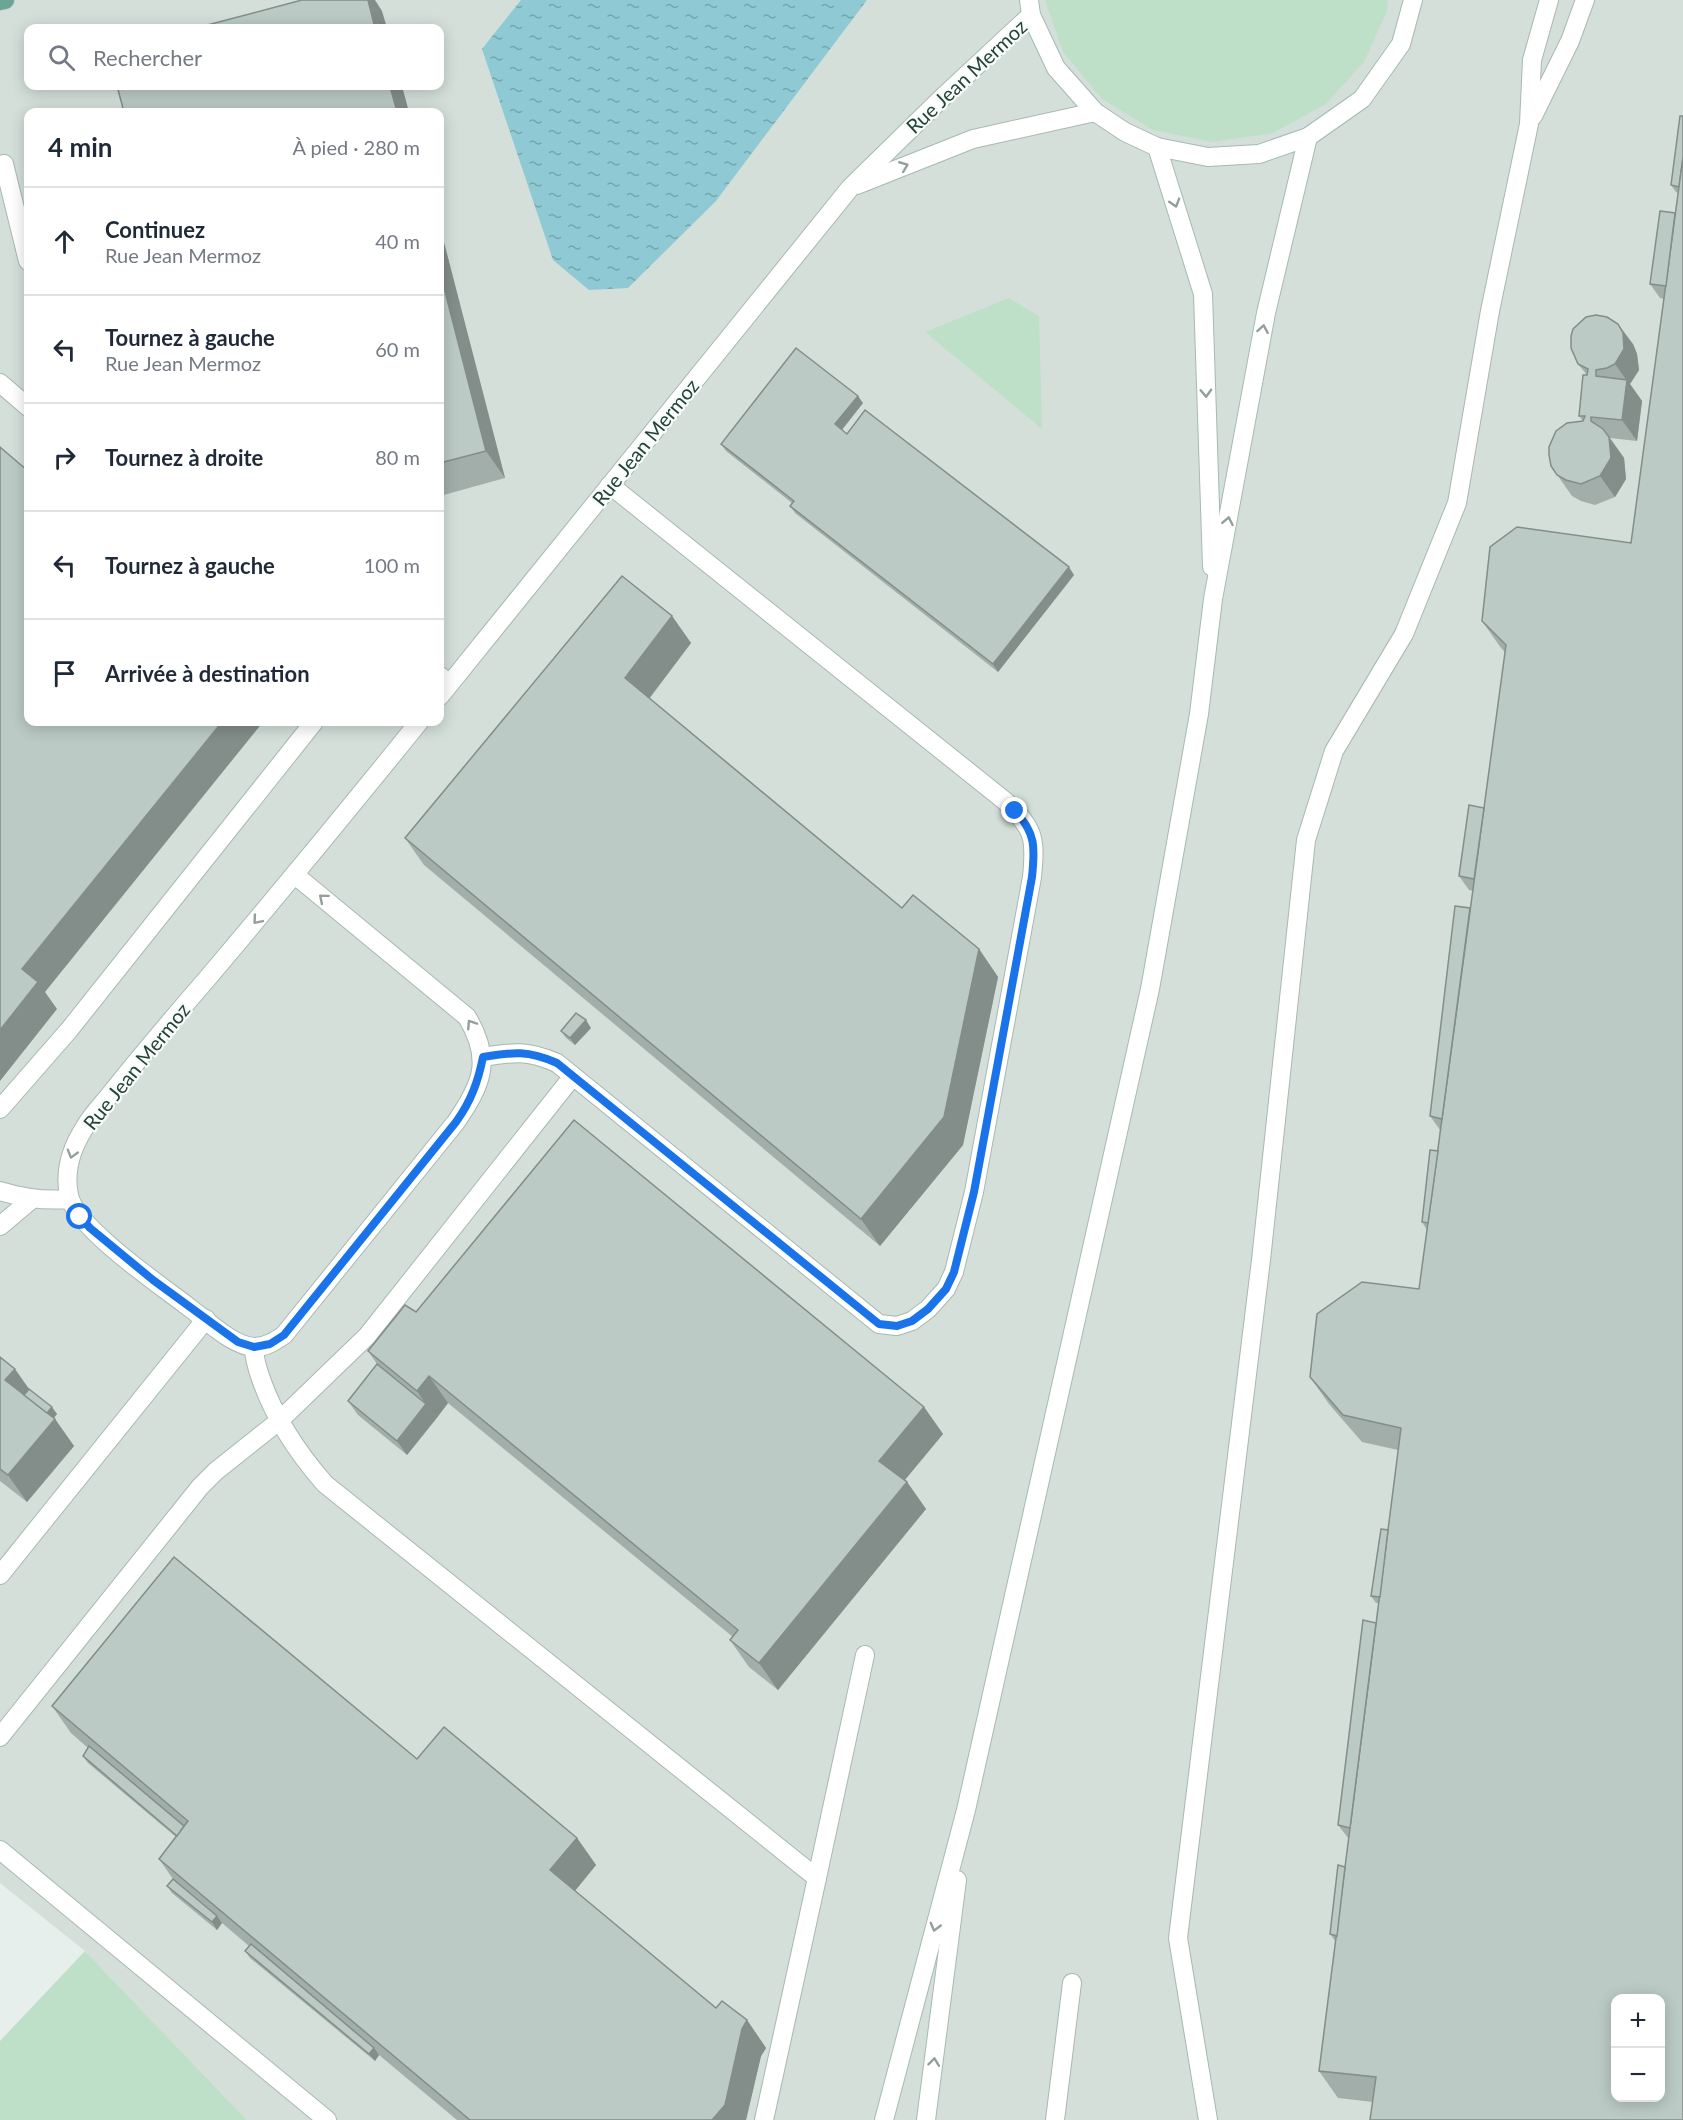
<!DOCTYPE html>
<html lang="fr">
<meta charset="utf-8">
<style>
body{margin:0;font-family:Lato,sans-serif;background:#f6f6f7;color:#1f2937}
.controls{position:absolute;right:18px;bottom:18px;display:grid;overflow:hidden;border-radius:12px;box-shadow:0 3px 15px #0003}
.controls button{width:54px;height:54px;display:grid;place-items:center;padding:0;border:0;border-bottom:2px solid #e0e1e3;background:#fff;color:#1f2937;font:30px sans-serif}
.stop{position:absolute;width:18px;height:18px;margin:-14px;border:4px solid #1a73e8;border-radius:50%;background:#fff}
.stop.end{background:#1a73e8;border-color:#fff;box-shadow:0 2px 6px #0008}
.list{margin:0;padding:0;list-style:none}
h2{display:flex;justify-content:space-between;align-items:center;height:78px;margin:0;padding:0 24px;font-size:26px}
h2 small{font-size:20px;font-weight:400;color:#747a83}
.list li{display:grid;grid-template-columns:39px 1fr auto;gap:18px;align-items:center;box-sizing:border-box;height:108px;padding:0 24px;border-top:2px solid #e0e1e3}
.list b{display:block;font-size:22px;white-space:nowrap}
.list p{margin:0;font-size:20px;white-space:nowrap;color:#747a83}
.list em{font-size:20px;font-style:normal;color:#747a83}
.icon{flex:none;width:33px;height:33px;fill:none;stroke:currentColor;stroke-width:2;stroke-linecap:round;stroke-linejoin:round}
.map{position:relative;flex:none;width:1683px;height:2120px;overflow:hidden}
.search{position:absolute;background:#fff;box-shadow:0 3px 15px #0003;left:24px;top:24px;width:420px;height:66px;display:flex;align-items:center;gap:15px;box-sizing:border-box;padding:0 21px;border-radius:12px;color:#747a83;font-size:22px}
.panel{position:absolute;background:#fff;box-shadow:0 3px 15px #0003;left:24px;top:108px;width:420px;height:618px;border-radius:12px}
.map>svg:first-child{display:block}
</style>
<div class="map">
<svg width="1683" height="2120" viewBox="0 0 1683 2120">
<defs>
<pattern id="water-ripples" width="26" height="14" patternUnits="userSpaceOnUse" patternTransform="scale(1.5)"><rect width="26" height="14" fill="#8ec9d4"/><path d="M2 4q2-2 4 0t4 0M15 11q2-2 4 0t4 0" fill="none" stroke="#74a5ad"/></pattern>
</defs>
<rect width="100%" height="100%" fill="#e6efeb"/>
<!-- built -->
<path fill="#d4dfda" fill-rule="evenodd" d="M0 0H1683V2120H247L85 1951 0 1883ZM28 28H440V86H28ZM28 112H440V722H28ZM1616 1998H1660V2098H1616Z"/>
<!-- green -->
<g fill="#bfe0c8">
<polygon points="1045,0 1388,0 1387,11 1364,62 1326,104 1273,133 1212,142 1153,130 1102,99 1063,52"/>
<polygon points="1009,298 1039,316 1042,429 925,332"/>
<polygon points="85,1951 247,2120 0,2120 0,2041"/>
</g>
<!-- water -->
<polygon fill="url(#water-ripples)" points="521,0 867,0 716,201 628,288 589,290 553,260 482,49"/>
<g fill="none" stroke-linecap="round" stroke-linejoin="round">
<defs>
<g id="lane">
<polyline points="1533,116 1570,41 1585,0"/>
<polyline points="0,165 4,164 28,261"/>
<polyline points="0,383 28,407"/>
<polyline points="440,676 449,684"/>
<path d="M483 1057C513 1052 528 1050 557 1063L879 1324 897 1326 912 1321 928 1309 946 1289 954 1272 974 1192 1032 877C1036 837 1034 829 1005 801L610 485"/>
<polyline points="0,1109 69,1030 314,722"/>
<path d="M0 1191C23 1198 45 1201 69 1199"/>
<polyline points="0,1226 32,1199"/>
<path d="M254 1347C254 1359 257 1368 261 1379 275 1419 297 1452 325 1484L817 1878 865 1655"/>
<polyline points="0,1575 206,1319"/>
<polyline points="0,1737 200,1487 216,1471 279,1421 367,1336 573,1076"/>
<polyline points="0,1850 327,2120"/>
<polyline points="764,2120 817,1878"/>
<polyline points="1055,2120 1072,1983"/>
<polyline points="1208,2120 1178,1938 1261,1260 1306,840 1334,751 1404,634 1457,503 1490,311 1529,124 1532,60 1549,0"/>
</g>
<g id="street">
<polyline points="857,185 973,139 1095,112"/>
<polyline points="440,696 850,188 945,95 1031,15"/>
<path d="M295 875 467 1017C492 1059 483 1083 456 1122L284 1335C275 1341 266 1347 255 1347 233 1347 204 1318 186 1305 160 1285 74 1226 69 1195 64 1171 72 1147 85 1127 92 1114 104 1103 113 1091 143 1053 174 1017 206 980 278 895 349 809 419 722"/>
</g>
<g id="secondary">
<polyline points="1029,0 1031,15 1056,68 1095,112 1125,132 1157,147 1208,157 1259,154 1308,137 1362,99 1401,44 1413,0"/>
<polyline points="1157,147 1203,294 1212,567"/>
<polyline points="884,2120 966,1810 1150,989 1199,714 1213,599 1266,313 1308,137"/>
<polyline points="926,2120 957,1880"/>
</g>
<polyline id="primary" points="0,1 5,0"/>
</defs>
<!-- lane casing -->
<use href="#lane" stroke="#a8b8b2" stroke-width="20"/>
<!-- street casing -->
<use href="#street" stroke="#a8b8b2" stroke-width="20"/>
<!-- secondary casing -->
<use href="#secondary" stroke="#a4bbb3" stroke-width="20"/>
<!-- primary casing -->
<use href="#primary" stroke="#c2cac8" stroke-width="20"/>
<!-- lane -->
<use href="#lane" stroke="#fff" stroke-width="18"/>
<!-- street -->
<use href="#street" stroke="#fff" stroke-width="18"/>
<!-- secondary -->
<use href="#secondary" stroke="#fff" stroke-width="18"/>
<!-- primary -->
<use href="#primary" stroke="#6aa596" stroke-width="18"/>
</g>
<!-- wall -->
<g fill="#a1aea9">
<polygon points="1680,116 1683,2120 1373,2102 1338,2098 1319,2071 1336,1942 1330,1934 1345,1867 1349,1839 1338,1825 1376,1623 1379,1603 1376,1603 1371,1596 1388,1530 1398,1450 1362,1442 1329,1404 1310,1377 1419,1289 1427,1230 1422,1222 1438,1151 1440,1130 1430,1116 1470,908 1473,891 1469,890 1459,876 1484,808 1505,652 1501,648 1482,621 1631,543 1664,299 1660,298 1650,284 1675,213 1678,193 1676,192 1671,185"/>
<polygon points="440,227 505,478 440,496"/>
<polygon points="1633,344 1637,354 1639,370 1630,384 1642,401 1637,441 1610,438 1624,458 1626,479 1615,497 1595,505 1581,501 1572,496 1551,466 1583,421 1579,416 1587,375 1578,364"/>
<polygon points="863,403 842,430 847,434 1074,575 998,672 795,513 790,506 792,503 726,451 721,444"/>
<polygon points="672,616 691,643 650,698 902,908 979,949 998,977 963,1145 880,1246 424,865 405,838"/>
<polygon points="591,1028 575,1045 566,1038 561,1031"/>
<polygon points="416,1312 924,1407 943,1434 905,1480 907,1482 926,1509 778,1690 749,1667 730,1640 733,1637 448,1403 407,1455 358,1415 348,1401 377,1364 368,1351"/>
<polygon points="0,1357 29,1389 57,1414 54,1418 74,1446 27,1502 0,1481"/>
<polygon points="52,1706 417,1759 577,1838 596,1865 575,1891 716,2008 747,2020 766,2048 761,2056 746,2120 457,2120 379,2055 375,2061 250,1958 245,1951 249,1946 222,1923 217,1930 172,1893 167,1886 173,1879 159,1859 176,1837 88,1763 83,1756 88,1748 71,1733"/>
</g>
<!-- shaded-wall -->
<g fill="#838d89">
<polygon points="368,0 375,0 382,11 387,28 375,28"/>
<polygon points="390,86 402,86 409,112 397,112"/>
<polygon points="440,227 505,478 486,451 440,272"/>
<polygon points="1618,324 1633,344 1637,354 1639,370 1630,384 1642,401 1637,441 1622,420 1627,381 1615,364"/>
<polygon points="858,396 863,403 840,432 835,424"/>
<polygon points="1609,437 1624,458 1626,479 1615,497 1600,476"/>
<polygon points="1069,567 1074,575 998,672 993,664"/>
<polygon points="672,616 691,643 644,705 625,678"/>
<polygon points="222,722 263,722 45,992 57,1009 0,1081 0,1030 22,969"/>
<polygon points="979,949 998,977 963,1145 880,1246 861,1219"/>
<polygon points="586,1020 591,1028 575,1045 570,1038"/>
<polygon points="15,1369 34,1396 26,1405 5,1380"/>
<polygon points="429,1376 448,1403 436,1419 417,1391"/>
<polygon points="426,1404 436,1419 407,1455 397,1441"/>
<polygon points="52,1407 57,1414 48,1425 43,1418"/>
<polygon points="924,1407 943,1434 898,1488 879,1461"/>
<polygon points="55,1419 74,1446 27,1502 8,1475"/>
<polygon points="907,1482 926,1509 778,1690 759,1663"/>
<polygon points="577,1838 596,1865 569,1898 550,1870"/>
<polygon points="217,1916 222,1923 217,1930 212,1922"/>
<polygon points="747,2020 766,2048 761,2056 746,2120 712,2120 742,2029"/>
<polygon points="374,2048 379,2055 375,2061 369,2054"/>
</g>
<!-- building -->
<g fill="#bbcac4" stroke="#838d89" stroke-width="1.5" fill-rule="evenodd">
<polygon points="302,0 368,0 375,28 196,28"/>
<polygon points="117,86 390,86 397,112 124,112"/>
<polygon points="1680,116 1683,116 1683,157 1679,187 1671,185"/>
<path d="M1683 157V2120H1370L1376 2077 1319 2071 1401 1428 1343 1415 1310 1377 1317 1314 1362 1282 1419 1289 1506 645 1482 621 1490 547 1517 527 1631 543ZM1616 1998H1660V2097H1616Z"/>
<polygon points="1660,211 1675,213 1666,286 1650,284"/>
<polygon points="440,272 486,451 440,463"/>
<polygon points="1596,315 1607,317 1618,324 1623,333 1624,349 1615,364 1607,368 1596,370 1596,376 1627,380 1622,420 1591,417 1591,421 1603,429 1609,437 1611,458 1600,476 1581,484 1566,480 1557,475 1551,466 1549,455 1549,447 1556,431 1567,423 1583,421 1585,416 1579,416 1583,375 1587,375 1588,369 1578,364 1571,348 1571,336 1573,329 1586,317"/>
<polygon points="796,348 858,396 835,424 847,434 865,410 1069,567 993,664 790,506 794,501 721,444"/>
<polygon points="0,447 28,471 28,722 222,722 22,969 38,982 0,1030"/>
<polygon points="622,576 672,616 625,678 902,908 913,895 979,949 944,1117 861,1219 405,838"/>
<polygon points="1469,805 1484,808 1474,879 1459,876"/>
<polygon points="1455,906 1470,908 1442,1119 1430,1116"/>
<polygon points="576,1013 586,1020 570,1038 561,1031"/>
<polygon points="574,1120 924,1407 879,1461 907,1482 759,1663 730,1640 738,1630 429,1376 417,1391 368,1351 405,1305 416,1312"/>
<polygon points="1430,1150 1438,1151 1428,1223 1422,1222"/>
<polygon points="0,1357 15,1369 5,1380 55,1419 8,1475 0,1469"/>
<polygon points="377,1364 426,1404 397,1441 348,1401"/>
<polygon points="29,1389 52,1407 47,1413 24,1395"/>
<polygon points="1381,1529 1388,1530 1380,1597 1371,1596"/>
<polygon points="174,1557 417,1759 444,1727 577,1838 550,1870 716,2008 722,2001 747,2020 742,2029 725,2105 712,2120 470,2120 159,1859 188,1821 52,1706"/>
<polygon points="1363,1620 1376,1623 1350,1828 1338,1825"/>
<polygon points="89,1746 184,1826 177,1836 83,1756"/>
<polygon points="1338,1865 1345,1867 1337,1936 1330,1934"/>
<polygon points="173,1879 217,1916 212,1922 167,1886"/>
<polygon points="251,1944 374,2048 369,2054 245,1951"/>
</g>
<!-- one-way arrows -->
<defs><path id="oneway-chevron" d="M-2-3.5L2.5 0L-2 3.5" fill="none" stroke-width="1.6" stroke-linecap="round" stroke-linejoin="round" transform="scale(1.5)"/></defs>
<g stroke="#92a09c">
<use href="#oneway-chevron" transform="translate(904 166) rotate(-22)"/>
<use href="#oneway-chevron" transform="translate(1175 203) rotate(73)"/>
<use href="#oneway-chevron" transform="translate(1263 329) rotate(-80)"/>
<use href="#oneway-chevron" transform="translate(1206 393) rotate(88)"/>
<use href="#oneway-chevron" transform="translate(1228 521) rotate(-79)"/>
<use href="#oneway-chevron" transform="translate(323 898) rotate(-140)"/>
<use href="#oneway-chevron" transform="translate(257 920) rotate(130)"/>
<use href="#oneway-chevron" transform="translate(471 1024) rotate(-123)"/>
<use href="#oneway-chevron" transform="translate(72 1154) rotate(106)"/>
<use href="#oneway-chevron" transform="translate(935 1927) rotate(105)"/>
<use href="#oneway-chevron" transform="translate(934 2062) rotate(-83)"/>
</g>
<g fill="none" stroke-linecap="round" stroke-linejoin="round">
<!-- route -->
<path stroke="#1a73e8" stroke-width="8" d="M80 1217 90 1228 153 1280 238 1342 254 1347 270 1344 284 1335 456 1122C471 1101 478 1082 483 1057 513 1052 528 1050 557 1063L879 1324 897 1326 912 1321 928 1309 946 1289 954 1272 974 1192 1032 877C1035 848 1036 833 1015 811"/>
</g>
<g text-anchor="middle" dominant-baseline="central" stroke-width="4.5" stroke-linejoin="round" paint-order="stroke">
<!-- street labels -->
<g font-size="20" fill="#24423a" stroke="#f7fbf9">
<text transform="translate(966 76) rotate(-43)">Rue Jean Mermoz</text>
<text transform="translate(645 442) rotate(-51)">Rue Jean Mermoz</text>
<text transform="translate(136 1066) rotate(-51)">Rue Jean Mermoz</text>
</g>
</g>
</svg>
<div class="controls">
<button>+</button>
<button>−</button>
</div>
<div class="stop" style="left:80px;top:1217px"></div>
<div class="stop end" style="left:1015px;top:811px"></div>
<div class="search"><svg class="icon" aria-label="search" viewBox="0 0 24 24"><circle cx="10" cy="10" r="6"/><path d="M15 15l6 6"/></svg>Rechercher</div>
<section class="panel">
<h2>4 min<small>À pied · 280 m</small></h2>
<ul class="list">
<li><svg class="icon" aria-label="ahead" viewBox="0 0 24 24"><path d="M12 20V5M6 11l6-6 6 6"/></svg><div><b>Continuez</b><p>Rue Jean Mermoz</p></div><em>40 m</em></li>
<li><svg class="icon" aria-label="left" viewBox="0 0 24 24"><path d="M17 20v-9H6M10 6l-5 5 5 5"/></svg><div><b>Tournez à gauche</b><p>Rue Jean Mermoz</p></div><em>60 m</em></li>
<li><svg class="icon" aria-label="right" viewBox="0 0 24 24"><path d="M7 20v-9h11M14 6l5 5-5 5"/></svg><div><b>Tournez à droite</b></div><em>80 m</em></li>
<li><svg class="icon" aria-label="left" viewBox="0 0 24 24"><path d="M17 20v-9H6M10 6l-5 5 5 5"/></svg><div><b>Tournez à gauche</b></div><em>100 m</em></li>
<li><svg class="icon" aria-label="arrive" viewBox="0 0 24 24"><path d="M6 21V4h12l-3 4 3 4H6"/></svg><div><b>Arrivée à destination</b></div></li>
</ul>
</section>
</div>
